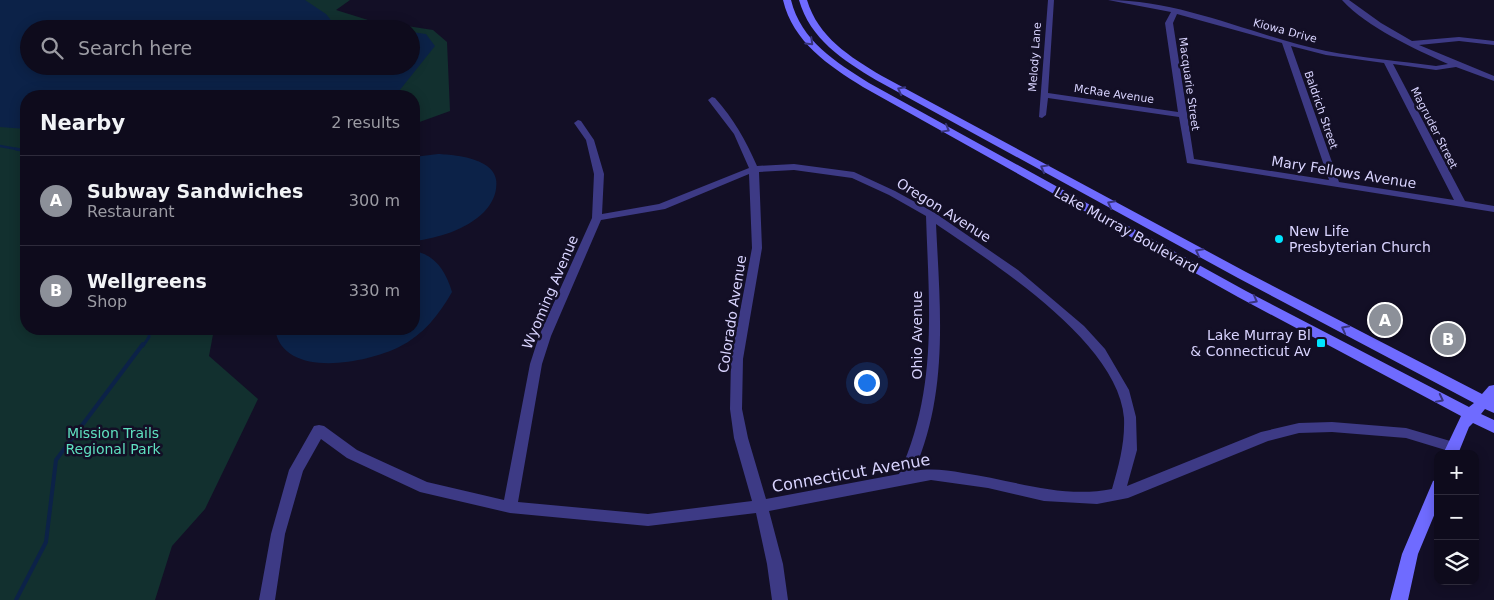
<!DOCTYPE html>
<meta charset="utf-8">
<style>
body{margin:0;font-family:"DejaVu Sans",sans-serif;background:#171425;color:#f1f3f6}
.controls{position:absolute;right:15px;bottom:15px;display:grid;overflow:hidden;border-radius:10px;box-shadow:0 2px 12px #0003}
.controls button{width:45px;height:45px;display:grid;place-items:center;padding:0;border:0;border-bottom:1px solid #2e2b3b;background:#0e0b1c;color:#f1f3f6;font:25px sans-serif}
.you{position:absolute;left:866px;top:382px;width:18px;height:18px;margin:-12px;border:4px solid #fff;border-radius:50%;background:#1a73e8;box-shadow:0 0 0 8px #1a73e833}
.badge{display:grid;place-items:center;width:32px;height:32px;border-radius:50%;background:#8c9099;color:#fff;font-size:16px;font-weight:700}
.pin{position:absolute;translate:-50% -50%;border:2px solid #fff;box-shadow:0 1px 5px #0006}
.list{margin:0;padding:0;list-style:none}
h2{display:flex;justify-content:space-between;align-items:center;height:65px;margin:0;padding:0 20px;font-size:21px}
h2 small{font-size:16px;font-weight:400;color:#9b9ba3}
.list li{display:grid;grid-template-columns:32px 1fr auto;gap:15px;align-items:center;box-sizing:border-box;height:90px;padding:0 20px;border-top:1px solid #2e2b3b}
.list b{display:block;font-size:19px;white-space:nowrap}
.list p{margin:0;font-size:16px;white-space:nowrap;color:#9b9ba3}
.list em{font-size:16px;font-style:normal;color:#9b9ba3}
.icon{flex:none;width:28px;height:28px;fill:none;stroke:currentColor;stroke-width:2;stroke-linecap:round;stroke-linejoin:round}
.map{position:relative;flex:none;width:1494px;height:600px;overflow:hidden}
.search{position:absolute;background:#0e0b1c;box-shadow:0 2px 12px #0003;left:20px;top:20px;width:400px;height:55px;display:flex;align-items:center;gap:12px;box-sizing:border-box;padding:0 18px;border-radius:28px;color:#9b9ba3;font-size:19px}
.panel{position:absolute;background:#0e0b1c;box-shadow:0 2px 12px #0003;left:20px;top:90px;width:400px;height:245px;border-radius:20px}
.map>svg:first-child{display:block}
</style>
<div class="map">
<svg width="1494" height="600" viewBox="0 0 1494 600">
<rect width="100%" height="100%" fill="#130f26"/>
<!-- green -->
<path fill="#12302f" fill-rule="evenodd" d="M0 0H350L336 10 368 20 433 30 447 42 450 111 414 124V96H26V329H214L209 356 258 399 205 509 172 546 155 600H0ZM29 29H411V66H29Z"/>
<!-- water -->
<g fill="#0c2248">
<polygon points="0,0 305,0 326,14 338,29 29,29 29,66 411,66 411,32 426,34 435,46 395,96 26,96 26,129 0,127"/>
<path d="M438 154C458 155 502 159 496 189 495 197 490 206 484 212 466 230 438 238 414 241V157Z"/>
<path d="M414 251C436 255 446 272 452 292 439 315 423 335 399 347 367 363 283 380 275 329H414Z"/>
</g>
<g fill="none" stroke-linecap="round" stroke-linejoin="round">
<!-- stream-far2 -->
<polyline stroke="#0c2248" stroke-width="2.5" points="0,146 22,150"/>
<!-- stream-far1 -->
<g stroke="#0c2248" stroke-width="3">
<polyline points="16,149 26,151"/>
<polyline points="26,259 24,268 26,268"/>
<polyline points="143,346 149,337 149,329"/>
</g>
<!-- stream -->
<polyline stroke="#0c2248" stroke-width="4" points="16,600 46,542 56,460 143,344"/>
</g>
<!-- building -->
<polygon fill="#241b47" points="1449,334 1464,345 1446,355 1432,344"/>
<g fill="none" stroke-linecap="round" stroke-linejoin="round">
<!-- street -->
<g fill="#3d3a85" fill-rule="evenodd">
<path d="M1048 0H1054L1048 93 1178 112 1165 23 1171 12 1108 0C1183 0 1254 36 1326 51 1362 58 1400 61 1436 66L1448 64C1413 48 1368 28 1342 0H1349L1381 23 1412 41 1459 37 1494 41V45L1459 41 1419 45 1494 76V81L1456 67 1436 70 1393 64 1465 201 1494 206V212L1187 163 1179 117 1048 98 1046 115 1042 118 1039 117ZM1177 14 1282 43 1329 180 1194 159 1173 23ZM1291 46 1326 55 1384 63 1454 200 1339 182Z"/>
<path d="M712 97 715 98C734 119 746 141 757 166L794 164 854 172 895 191 935 213 1018 270 1084 326 1105 349 1129 390 1136 417 1137 450 1127 486 1261 432 1299 423 1332 422 1406 428 1457 443 1459 447 1457 451 1452 452 1406 438 1332 432 1299 433 1268 441 1128 498 1097 504 1044 501 988 488 931 480 769 511 783 564 788 600H772L767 564 756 513 648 526 510 513 420 492 347 458 321 439 303 471 285 534 275 600H259L271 534 289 470 314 426 319 425 324 426 357 450 427 482 504 500 530 364 539 336 592 218 594 174 586 140 574 123 578 120 581 121 594 140 604 174 602 214 659 204 749 168 734 134 708 100ZM794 170 852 178 889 195 926 216C929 307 938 389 899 474L766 499 748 438 742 409 743 359 762 248 759 172ZM749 174 752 248 731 359 730 409 734 438 752 501 648 514 518 502 542 364 551 336 601 220 665 209ZM936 224C994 264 1118 342 1124 418 1125 443 1119 465 1112 489 1062 499 1013 480 963 473 946 470 931 468 914 471 949 391 940 309 936 224Z"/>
</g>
<!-- secondary -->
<g fill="#6f6bff" fill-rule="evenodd">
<path d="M783 0H791C801 41 836 62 869 83L1246 291 1469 407 1474 403 1238 278 876 80C843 60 810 39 799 0H807C818 37 850 57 882 76L1246 272 1482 394 1489 386 1494 385V413L1485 409 1481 414 1494 420V433L1473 423 1469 427 1458 454H1443L1461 416 1238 297 863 87C828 65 793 42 783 0Z"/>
<polygon points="1438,479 1438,506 1418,554 1408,600 1390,600 1402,554 1433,481"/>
</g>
</g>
<!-- one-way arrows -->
<defs><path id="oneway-chevron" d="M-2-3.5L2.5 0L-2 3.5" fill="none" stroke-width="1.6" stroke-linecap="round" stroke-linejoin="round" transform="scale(1.25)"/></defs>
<g stroke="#38347d">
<use href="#oneway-chevron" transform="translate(810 42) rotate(44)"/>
<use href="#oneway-chevron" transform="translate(901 90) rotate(-152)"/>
<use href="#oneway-chevron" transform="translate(946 129) rotate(29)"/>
<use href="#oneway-chevron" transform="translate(1044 168) rotate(-151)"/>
<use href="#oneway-chevron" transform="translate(1111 204) rotate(-152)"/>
<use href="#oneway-chevron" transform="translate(1199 252) rotate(-152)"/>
<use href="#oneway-chevron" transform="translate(1254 300) rotate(28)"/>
<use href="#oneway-chevron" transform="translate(1345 329) rotate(-152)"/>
<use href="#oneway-chevron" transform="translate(1440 399) rotate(27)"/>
</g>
<!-- markers -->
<g fill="#00e5ff" stroke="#130f26" stroke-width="2">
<circle cx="1279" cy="239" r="5"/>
<rect x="1316" y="338" width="10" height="10" rx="2.5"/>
</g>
<g text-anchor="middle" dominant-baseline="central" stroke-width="5" stroke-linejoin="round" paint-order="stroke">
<!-- far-street labels -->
<g font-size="11" fill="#d9d4ff" stroke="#130f26">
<text transform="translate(1285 31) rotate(15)">Kiowa Drive</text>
<text transform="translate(1035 57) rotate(-86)">Melody Lane</text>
<text transform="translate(1189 84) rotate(82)">Macquarie Street</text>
<text transform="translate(1114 94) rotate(8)">McRae Avenue</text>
<text transform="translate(1321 110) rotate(71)">Baldrich Street</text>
<text transform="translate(1434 128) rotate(63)">Magruder Street</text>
</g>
<!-- street labels -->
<g font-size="14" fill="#d9d4ff" stroke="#130f26">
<text transform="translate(1344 172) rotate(9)">Mary Fellows Avenue</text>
<text transform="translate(944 210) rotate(32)">Oregon Avenue</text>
<text transform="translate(1126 230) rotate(29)">Lake Murray Boulevard</text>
<text transform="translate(550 292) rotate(-67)">Wyoming Avenue</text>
<text transform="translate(732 314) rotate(-81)">Colorado Avenue</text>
<text transform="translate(917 335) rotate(-90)">Ohio Avenue</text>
</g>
<!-- poi labels -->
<g font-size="14" fill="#d9d4ff" stroke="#130f26" text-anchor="start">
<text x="1289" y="231">New Life<tspan x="1289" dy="16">Presbyterian Church</tspan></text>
<text x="1311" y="335" text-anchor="end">Lake Murray Bl<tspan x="1311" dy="16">&amp; Connecticut Av</tspan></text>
</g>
<!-- park labels -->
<g font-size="14" fill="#5fe0c0" stroke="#130f26">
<text x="113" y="433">Mission Trails<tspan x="113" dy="16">Regional Park</tspan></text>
</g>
<!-- near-street labels -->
<g font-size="16" fill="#d9d4ff" stroke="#130f26">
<text transform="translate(851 473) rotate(-10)">Connecticut Avenue</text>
</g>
</g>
</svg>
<div class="controls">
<button>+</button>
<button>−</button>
<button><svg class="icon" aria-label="layers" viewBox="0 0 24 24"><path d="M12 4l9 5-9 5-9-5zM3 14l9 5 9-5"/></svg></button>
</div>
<div class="you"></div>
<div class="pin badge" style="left:1385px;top:320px">A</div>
<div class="pin badge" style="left:1448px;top:339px">B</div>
<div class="search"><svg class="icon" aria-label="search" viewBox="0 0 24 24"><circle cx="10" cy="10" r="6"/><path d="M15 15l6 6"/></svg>Search here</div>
<section class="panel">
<h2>Nearby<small>2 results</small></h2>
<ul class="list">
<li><span class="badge">A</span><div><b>Subway Sandwiches</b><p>Restaurant</p></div><em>300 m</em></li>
<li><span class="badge">B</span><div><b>Wellgreens</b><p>Shop</p></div><em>330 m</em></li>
</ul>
</section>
</div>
